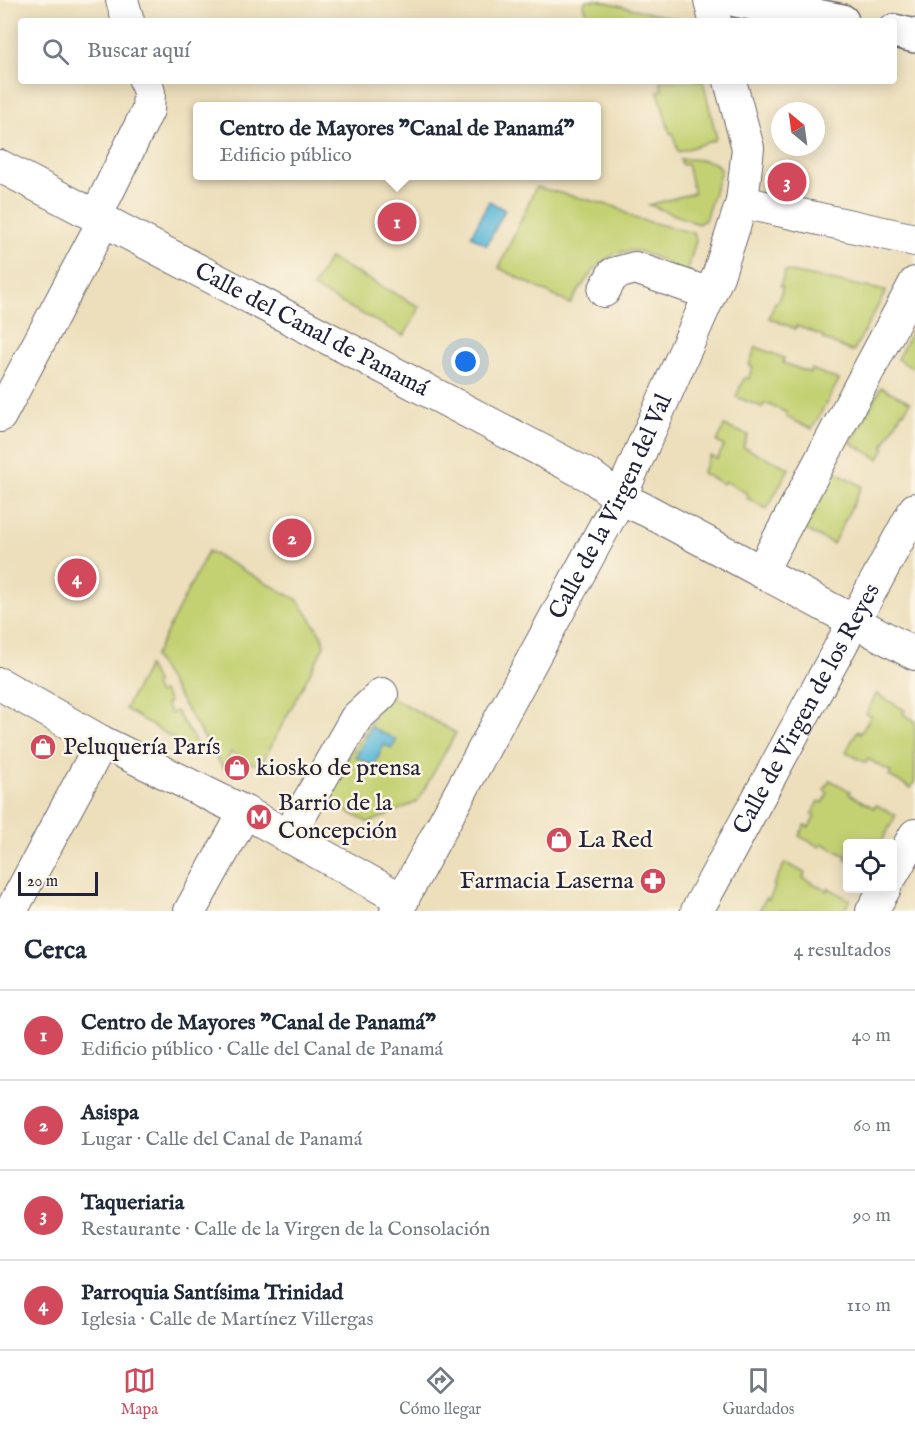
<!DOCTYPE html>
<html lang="es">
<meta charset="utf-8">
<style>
body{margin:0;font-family:"IM FELL English",serif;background:#f6f6f7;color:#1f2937}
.controls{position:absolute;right:18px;bottom:18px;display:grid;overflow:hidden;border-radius:6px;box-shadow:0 3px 15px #0003}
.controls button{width:54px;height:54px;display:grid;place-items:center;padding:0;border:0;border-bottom:2px solid #e0e1e3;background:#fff;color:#1f2937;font:30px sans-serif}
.compass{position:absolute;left:771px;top:102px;width:54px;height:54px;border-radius:50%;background:#fff;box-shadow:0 3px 15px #0003;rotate:331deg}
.scale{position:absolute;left:18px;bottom:15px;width:80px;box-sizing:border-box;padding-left:6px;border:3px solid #22223b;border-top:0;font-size:16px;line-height:21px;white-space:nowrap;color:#22223b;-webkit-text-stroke:4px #fcf5e5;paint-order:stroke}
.you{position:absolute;left:466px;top:362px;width:21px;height:21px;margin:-15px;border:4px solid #fff;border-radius:50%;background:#1a73e8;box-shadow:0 0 0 9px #1a73e833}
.badge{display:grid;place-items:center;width:39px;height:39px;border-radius:50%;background:#d1495b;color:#fff;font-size:20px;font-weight:700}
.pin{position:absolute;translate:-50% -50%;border:3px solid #fff;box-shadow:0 2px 6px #0006}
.popup{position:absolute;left:193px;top:102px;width:408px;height:78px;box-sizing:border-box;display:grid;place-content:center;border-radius:6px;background:#fff;filter:drop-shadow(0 2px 4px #0005);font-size:20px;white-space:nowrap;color:#747a83}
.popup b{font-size:22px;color:#1f2937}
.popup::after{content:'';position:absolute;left:50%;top:100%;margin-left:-12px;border:12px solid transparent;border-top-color:#fff}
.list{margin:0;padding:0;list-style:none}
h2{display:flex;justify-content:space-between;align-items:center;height:78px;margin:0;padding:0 24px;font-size:26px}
h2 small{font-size:20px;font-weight:400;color:#747a83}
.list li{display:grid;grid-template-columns:39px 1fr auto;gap:18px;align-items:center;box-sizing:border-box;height:90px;padding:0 24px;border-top:2px solid #e0e1e3}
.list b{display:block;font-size:22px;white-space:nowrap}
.list p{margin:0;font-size:20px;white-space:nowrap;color:#747a83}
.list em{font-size:20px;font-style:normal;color:#747a83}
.icon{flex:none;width:33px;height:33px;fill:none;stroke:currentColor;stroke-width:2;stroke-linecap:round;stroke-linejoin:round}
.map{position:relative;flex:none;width:915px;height:911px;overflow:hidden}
.search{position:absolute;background:#fff;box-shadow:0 3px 15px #0003;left:18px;right:18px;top:18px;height:66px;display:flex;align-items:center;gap:15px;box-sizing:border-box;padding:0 21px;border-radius:6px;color:#747a83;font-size:22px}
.sheet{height:438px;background:#fff}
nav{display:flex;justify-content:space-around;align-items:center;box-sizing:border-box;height:84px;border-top:2px solid #e0e1e3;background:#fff;font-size:16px;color:#747a83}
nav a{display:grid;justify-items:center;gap:3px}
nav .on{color:#d1495b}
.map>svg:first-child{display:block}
</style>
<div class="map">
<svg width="915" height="911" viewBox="0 0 915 911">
<rect width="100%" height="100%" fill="#fcf5e5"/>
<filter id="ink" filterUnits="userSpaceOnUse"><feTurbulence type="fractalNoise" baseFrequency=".0167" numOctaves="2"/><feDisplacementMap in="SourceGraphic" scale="12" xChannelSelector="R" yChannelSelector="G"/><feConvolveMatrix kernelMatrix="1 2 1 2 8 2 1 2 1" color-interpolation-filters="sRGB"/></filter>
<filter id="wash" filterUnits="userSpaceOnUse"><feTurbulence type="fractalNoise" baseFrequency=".008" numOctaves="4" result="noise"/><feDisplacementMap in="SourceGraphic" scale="24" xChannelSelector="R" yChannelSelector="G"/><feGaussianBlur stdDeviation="1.35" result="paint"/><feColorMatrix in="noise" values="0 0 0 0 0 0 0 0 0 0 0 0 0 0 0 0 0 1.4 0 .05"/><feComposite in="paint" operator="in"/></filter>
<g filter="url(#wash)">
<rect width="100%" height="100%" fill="#eddfbc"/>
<!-- green -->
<g fill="#c4d173" stroke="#737a57" stroke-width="1.5">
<polygon points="586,0 598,0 683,21 589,21 584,4"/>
<polygon points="660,81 703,81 716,135 715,140 678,152 673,133 670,134 658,91 662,90"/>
<path d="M680 159C693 160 714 157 721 170L705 220 698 224 649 205 694 193 687 164 682 165Z"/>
<path d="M536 187 616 207 634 218 694 233 696 240 687 273C672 266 655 256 640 252 605 244 586 280 570 304L499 268Z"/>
<polygon points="329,258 420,307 404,336 313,288"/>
<polygon points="785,271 886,291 853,352 823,339 823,336 797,326 796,329 769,318 775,302 778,302 783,287 780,286"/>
<polygon points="915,326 915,369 897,359"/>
<polygon points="756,347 784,358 783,363 810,373 811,369 839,380 812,429 786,417 787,413 765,403 762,407 736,397 744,378 748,379 753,367 749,365"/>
<polygon points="881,387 910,402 904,413 902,412 883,447 885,448 879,459 851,443"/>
<polygon points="724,426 748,435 743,447 789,468 767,509 747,498 748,494 725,481 723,484 702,473 710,456 717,459 724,446 717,442"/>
<polygon points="836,472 862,486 833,544 804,529"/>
<polygon points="208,551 298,600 322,636 324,645 319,656 264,759 259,764 252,764 231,752 223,768 154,657"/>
<polygon points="148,666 157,683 154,685 158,694 163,691 169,702 166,704 171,714 176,711 198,746 195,752 125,709"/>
<polygon points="876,694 905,710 903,714 915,721 915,781 911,788 889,776 891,772 868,759 866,763 846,752 857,731 861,733 871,716 866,714"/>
<polygon points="388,695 456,733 417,802 369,823 322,799"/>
<polygon points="830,780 850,791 849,794 874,808 876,805 896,815 881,843 848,844 847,861 845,860 846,856 822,843 820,847 799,836 805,825 809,827 815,816 812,814 819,801 823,803 828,793 824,790"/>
<polygon points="785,863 805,873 803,878 827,891 829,888 850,900 844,911 759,911 766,898 769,900 775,887 773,885"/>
</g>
<!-- water -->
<g fill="#59b7d8" stroke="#3e6c8a" stroke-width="1.5">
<polygon points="489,201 505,210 487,245 471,236"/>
<polygon points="371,727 397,740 392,748 384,745 374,766 356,757"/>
</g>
</g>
<g filter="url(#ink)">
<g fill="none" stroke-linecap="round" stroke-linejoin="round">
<defs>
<g id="street">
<polyline points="122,0 128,21"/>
<polyline points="710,0 715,21"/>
<path id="s1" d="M0 166 592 477 620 498 648 511 915 654"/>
<polyline points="742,202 915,240"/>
<polyline points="95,218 148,110 149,92 145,81"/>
<polyline points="604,291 613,274 635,268 710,294"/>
<polyline points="0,416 103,222"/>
<polyline points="761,572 915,283"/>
<polyline points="0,684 102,742 245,812 403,900"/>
<polyline points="288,837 356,718 382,694"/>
<polyline points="892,875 915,835"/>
<polyline points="11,911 102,742"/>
<polyline points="190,911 245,812"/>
<path id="s2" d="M396 911 620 498 718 276 742 202 748 148 730 81"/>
<path id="s3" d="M697 911 915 509"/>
<polyline points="872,911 885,888"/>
</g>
<g id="secondary">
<polyline points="736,0 842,21"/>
<polyline points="894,31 915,36"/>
</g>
</defs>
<!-- street casing -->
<use href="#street" stroke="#696468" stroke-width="34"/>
<!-- secondary casing -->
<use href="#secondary" stroke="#696468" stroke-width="36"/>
<!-- street -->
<use href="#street" stroke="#fff" stroke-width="32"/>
<!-- secondary -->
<use href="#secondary" stroke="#fff" stroke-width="33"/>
</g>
</g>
<!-- icons -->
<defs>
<symbol id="shop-disc" viewBox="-11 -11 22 22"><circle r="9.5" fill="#d1495b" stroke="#fcf5e5"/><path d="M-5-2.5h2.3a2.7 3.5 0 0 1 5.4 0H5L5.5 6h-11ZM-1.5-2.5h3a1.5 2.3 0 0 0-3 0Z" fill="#fff"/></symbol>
<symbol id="metro-disc" viewBox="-11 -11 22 22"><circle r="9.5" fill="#d1495b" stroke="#fcf5e5"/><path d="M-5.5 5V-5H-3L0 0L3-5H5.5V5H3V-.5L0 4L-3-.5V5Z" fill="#fff"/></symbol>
<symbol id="pharmacy-disc" viewBox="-11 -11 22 22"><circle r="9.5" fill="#d1495b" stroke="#fcf5e5"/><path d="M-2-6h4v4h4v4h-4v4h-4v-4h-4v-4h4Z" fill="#fff"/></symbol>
</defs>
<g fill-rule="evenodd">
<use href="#shop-disc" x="28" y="732" width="30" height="30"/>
<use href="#shop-disc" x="222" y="753" width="30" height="30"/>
<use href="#metro-disc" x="244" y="802" width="30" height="30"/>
<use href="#shop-disc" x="544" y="825" width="30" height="30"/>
<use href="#pharmacy-disc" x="638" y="866" width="30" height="30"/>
</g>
<g text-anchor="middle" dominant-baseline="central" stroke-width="5" stroke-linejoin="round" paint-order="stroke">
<!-- street labels -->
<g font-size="24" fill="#22223b" stroke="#fcf5e5">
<text stroke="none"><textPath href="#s1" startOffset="352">Calle del Canal de Panamá</textPath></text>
<text stroke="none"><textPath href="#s2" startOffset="458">Calle de la Virgen del Val</textPath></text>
<text stroke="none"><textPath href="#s3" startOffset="230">Calle de Virgen de los Reyes</textPath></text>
</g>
<!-- poi labels -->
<g font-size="24" fill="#22223b" stroke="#fcf5e5" text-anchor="start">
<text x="63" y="747">Peluquería París</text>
<text x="256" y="768">kiosko de prensa</text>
<text x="278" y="803">Barrio de la<tspan x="278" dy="28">Concepción</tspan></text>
<text x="578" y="840">La Red</text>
<text x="634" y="881" text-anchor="end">Farmacia Laserna</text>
</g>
</g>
</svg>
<div class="controls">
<button><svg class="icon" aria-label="locate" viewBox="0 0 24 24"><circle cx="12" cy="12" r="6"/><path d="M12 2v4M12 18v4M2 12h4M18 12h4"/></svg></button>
</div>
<svg class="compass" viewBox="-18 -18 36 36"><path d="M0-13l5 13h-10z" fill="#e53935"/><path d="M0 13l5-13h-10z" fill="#747a83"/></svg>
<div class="scale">20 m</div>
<div class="you"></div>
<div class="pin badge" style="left:397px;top:222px">1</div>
<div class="popup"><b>Centro de Mayores &quot;Canal de Panamá&quot;</b>Edificio público</div>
<div class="pin badge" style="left:292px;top:538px">2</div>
<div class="pin badge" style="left:787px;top:182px">3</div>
<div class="pin badge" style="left:77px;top:578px">4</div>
<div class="search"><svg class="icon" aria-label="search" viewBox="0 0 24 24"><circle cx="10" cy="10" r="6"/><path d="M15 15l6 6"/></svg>Buscar aquí</div>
</div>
<section class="sheet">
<h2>Cerca<small>4 resultados</small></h2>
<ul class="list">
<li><span class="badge">1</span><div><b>Centro de Mayores &quot;Canal de Panamá&quot;</b><p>Edificio público · Calle del Canal de Panamá</p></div><em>40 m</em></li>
<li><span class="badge">2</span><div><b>Asispa</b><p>Lugar · Calle del Canal de Panamá</p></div><em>60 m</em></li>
<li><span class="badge">3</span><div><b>Taqueriaria</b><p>Restaurante · Calle de la Virgen de la Consolación</p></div><em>90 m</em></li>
<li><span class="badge">4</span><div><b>Parroquia Santísima Trinidad</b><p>Iglesia · Calle de Martínez Villergas</p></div><em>110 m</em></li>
</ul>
</section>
<nav>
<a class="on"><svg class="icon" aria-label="map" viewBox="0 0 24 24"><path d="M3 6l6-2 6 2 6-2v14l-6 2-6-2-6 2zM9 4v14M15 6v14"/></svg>Mapa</a>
<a><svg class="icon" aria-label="directions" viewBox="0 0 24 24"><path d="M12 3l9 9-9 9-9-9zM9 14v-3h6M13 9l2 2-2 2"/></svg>Cómo llegar</a>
<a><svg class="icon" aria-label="saved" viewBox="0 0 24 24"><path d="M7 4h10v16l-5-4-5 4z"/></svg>Guardados</a>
</nav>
